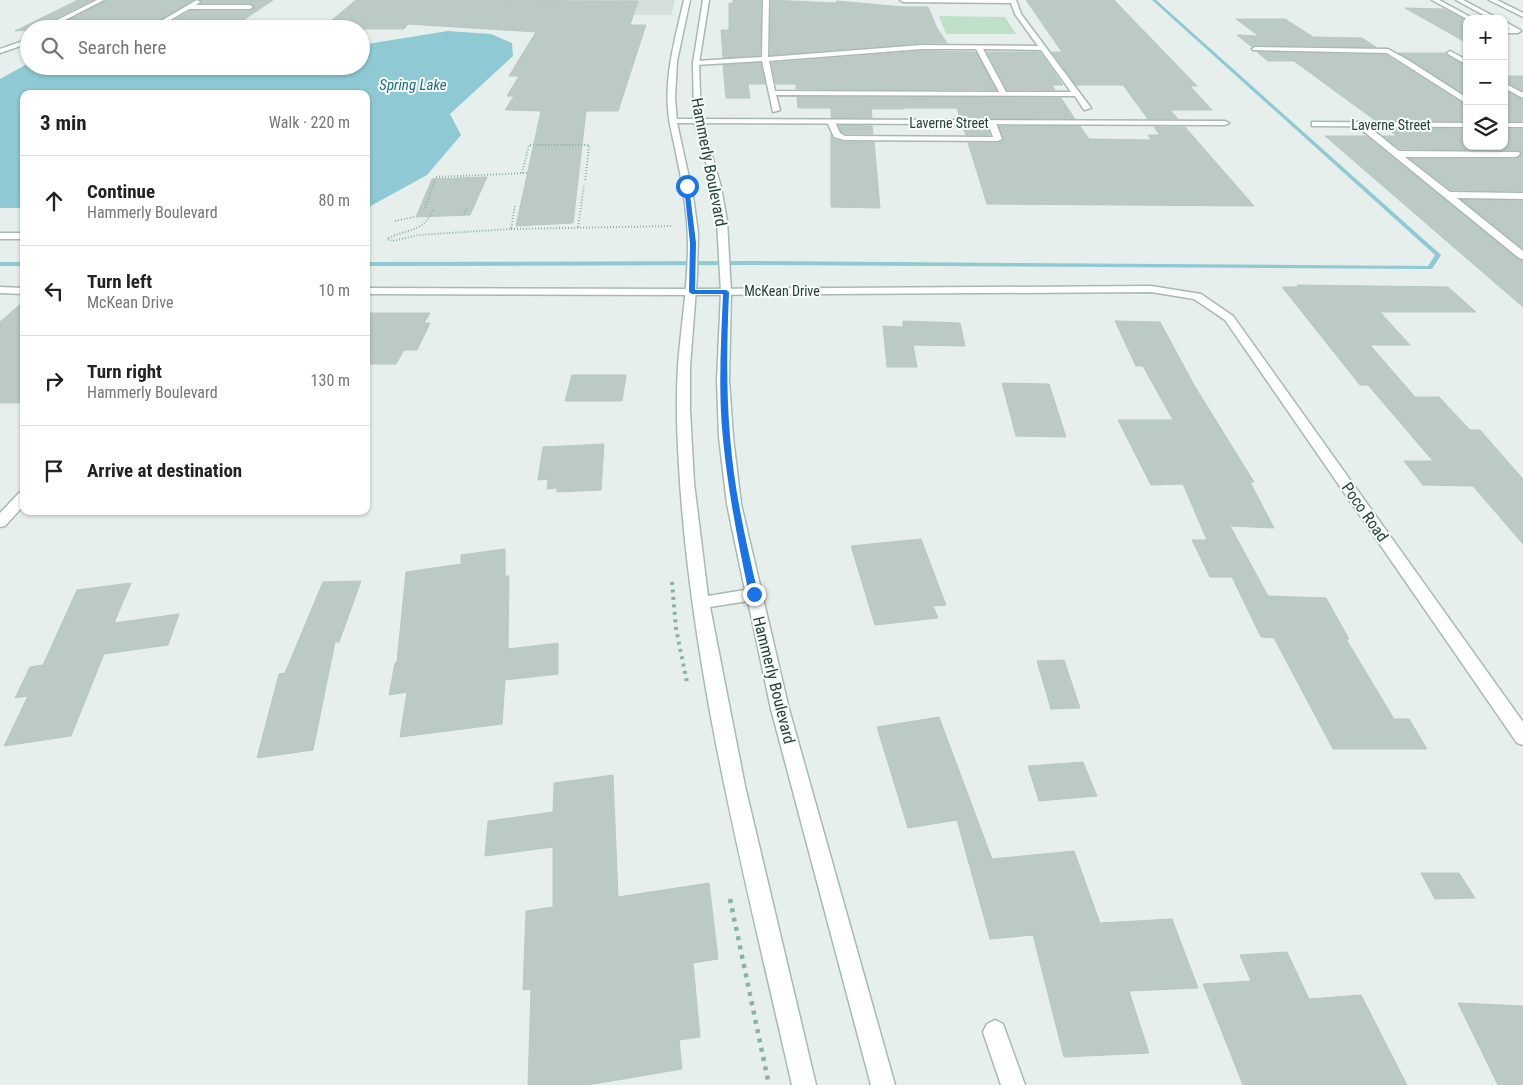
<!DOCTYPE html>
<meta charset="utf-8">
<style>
body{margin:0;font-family:"Roboto Condensed",sans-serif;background:#f2f2f2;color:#222}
.controls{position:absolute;right:15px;top:15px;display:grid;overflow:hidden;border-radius:10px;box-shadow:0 1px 4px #0004}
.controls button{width:45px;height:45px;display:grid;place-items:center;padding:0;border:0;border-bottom:1px solid #e0e0e0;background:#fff;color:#222;font:25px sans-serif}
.stop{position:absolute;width:15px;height:15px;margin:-11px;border:4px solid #1a73e8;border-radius:50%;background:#fff}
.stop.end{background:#1a73e8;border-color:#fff;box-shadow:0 1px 5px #0008}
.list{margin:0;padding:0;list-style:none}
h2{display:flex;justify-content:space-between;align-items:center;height:65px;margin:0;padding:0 20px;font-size:21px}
h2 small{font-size:16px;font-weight:400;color:#767676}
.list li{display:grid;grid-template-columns:32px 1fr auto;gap:15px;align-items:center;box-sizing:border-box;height:90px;padding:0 20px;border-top:1px solid #e0e0e0}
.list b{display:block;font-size:19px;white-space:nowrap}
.list p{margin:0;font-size:16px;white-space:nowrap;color:#767676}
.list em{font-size:16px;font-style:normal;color:#767676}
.icon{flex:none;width:28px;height:28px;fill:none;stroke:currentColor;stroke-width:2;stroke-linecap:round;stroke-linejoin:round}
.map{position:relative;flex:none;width:1523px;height:1085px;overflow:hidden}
.search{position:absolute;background:#fff;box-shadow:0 1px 4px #0004;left:20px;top:20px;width:350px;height:55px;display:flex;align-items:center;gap:12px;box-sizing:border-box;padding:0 18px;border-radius:28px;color:#767676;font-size:19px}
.panel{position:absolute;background:#fff;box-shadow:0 1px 4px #0004;left:20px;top:90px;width:350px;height:425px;border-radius:10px}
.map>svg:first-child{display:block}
</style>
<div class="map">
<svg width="1523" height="1085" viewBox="0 0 1523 1085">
<rect width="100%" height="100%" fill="#e6efeb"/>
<!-- built -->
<polygon fill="#d4dfda" points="614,0 675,0 671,15 607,15"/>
<!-- green -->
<polygon fill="#bfe0c8" points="939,16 1005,17 1016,34 946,34"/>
<!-- water -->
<polygon fill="#8ec9d4" points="448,31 491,34 512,43 513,56 450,114 461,135 427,175 367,208 366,94 24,94 24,208 0,208 0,79 29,63 29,66 361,66 361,45"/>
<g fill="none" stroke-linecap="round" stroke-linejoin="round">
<!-- stream -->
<g fill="#8ec9d4" fill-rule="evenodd">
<polygon points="1152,0 1156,0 1440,254 1441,255 1432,269 750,265 366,266 366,262 750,261 1428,266 1435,255"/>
<rect x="0" y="262" width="24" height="4"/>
</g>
</g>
<!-- building -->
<g fill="#bbcac4" stroke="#b8c9c2">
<polygon points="78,0 93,0 56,18 47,29 15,31"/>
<polygon points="106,0 193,0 145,29 58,29 62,23"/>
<polygon points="200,0 273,0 230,29 159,29 190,11 250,11 255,8 250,3 201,3"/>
<polygon points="356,0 638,1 630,25 646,25 618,111 586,111 573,223 516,226 541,111 505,110 514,96 507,96 519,76 509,76 536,32 408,24 404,29 321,29"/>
<polygon points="733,0 761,0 760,55 723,58 721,30 729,30 729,3 733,3"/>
<polygon points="771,0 835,3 837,1 904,7 928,7 937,28 947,43 922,43 770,55"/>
<polygon points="1026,0 1114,0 1197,86 1190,86 1212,110 1170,110 1178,119 1148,119 1123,85 1076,85 1052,52 1062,52"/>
<polygon points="1405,8 1444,9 1467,21 1467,43"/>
<polygon points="1236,19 1285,19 1313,37 1362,38 1376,47 1255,45 1252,47 1237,35 1259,36"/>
<polygon points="922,51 976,52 996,90 796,89 796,84 776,84 771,63"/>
<polygon points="987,52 1040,52 1063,85 1052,85 1055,90 1007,90"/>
<polygon points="1257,52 1386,55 1467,106 1467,121 1376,121 1294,61 1268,61"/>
<polygon points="1399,53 1445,53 1467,67 1467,96"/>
<polygon points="761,63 765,84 748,84 750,98 726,98 723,65"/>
<polygon points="1504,76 1523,76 1523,91 1504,81"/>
<polygon points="1504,90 1523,100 1523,121 1504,121"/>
<polygon points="797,97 1061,98 1075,119 960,118 957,108 904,108 904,109 871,109 872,118 831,118 831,108 798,108"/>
<polygon points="839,125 872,126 873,134 846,134 841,132"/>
<polygon points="963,126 987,126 990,135 966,135"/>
<polygon points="999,126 1080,126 1089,139 1151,140 1148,135 1160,135 1154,127 1185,127 1254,206 987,204 968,143 998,143 1003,141"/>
<polygon points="1387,128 1467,129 1467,146 1504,146 1504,129 1523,129 1523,191 1451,190 1410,159 1516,159 1522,154 1519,150 1400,149 1383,136 1397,136"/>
<polygon points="831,135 833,139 843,142 874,142 880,208 831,207"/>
<polygon points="1325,136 1366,136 1518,259 1523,261 1523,307"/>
<polygon points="487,177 470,215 416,217 432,179"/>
<polygon points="1462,200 1523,201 1523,249"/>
<polygon points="1297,285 1448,287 1476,312 1380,312 1410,345 1370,345 1415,397 1439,397 1470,430 1480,430 1523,479 1523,544 1473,486 1423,485 1404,461 1433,461 1368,385 1360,385 1282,287 1299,287"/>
<polygon points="24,301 24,403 0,403 0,322"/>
<polygon points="366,313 430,313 424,323 430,323 417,350 404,350 396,364 366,364"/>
<polygon points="903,321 960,323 965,346 913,345 917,367 887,367 883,326 903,327"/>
<polygon points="1115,321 1160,322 1194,385 1254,482 1250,482 1274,528 1230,526 1268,596 1326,598 1349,639 1346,639 1394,719 1409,719 1427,749 1333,749 1274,638 1261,637 1232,577 1210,577 1192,540 1207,540 1183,484 1151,485 1118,420 1173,420 1143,366 1136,366"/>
<polygon points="572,375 626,375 622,401 565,401"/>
<polygon points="1002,383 1049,384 1066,437 1016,436"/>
<polygon points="604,444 601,490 557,492 557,488 547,489 548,479 538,480 543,447"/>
<polygon points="921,539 946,605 933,606 938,618 875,625 851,546"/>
<polygon points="505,549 505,576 509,576 508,649 558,643 558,674 505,680 502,724 400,737 407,692 389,695 395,663 397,662 406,572 461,564 461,555"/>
<polygon points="361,581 339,642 335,642 313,750 257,758 279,674 285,673 323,582"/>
<polygon points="131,583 114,623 179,614 168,645 104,654 71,736 4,746 28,696 15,698 30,667 43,665 77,590"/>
<polygon points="1064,660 1080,708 1051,709 1037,661"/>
<polygon points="939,717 992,859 1074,851 1100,923 1172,919 1198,988 1129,991 1149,1053 1064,1057 1033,935 990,939 957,820 908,828 877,727"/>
<polygon points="1083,762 1097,796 1039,801 1028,766"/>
<polygon points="613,775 618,897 709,883 718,959 693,963 700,1037 679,1040 682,1069 588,1085 528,1085 531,989 523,990 526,911 553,907 553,847 485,856 488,821 553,812 554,783"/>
<polygon points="1421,873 1459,873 1475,898 1435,899"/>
<polygon points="1287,952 1309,999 1361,995 1407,1085 1243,1085 1203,984 1251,981 1240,955"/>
<polygon points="1458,1003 1523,1006 1523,1085 1498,1085"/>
</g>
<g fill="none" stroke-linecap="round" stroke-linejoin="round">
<defs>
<g id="lane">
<path d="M763 0H769L768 57 922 45 1038 46 1015 14 1011 3 903 2 900 0H1016L1021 14 1091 108 1084 110 1075 96 776 95 780 110 773 112 762 61 696 65 693 63 696 61 762 57ZM922 49H976L999 92 775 91 769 61ZM983 49 1041 50 1071 92H1006Z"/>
<polygon points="1432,0 1439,0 1474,19 1467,19"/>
<polygon points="1456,0 1463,0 1499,19 1491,19"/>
<polygon points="1489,0 1497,0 1523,13 1523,17"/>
<polygon points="1504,21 1520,30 1521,31 1518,33 1504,33 1504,29 1510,29 1504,26"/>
<polygon points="1255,47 1388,49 1408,60 1467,98 1467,104 1387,53 1253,50 1252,49"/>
<polygon points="1450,51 1467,60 1467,65 1448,54 1447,53"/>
<polygon points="1504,83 1523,93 1523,98 1504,88"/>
<polygon points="828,120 834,120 840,133 845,136 993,137 988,123 992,121 996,123 1002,139 998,141 844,140 834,137 827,122"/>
<polygon points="1357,122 1363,122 1399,151 1519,152 1520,154 1516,157 1405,157 1450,192 1523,193 1523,199 1457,198 1523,251 1523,259 1519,258 1357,126"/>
<polygon points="995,1020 1003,1024 1025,1085 1001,1085 983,1032 987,1024"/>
</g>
<g id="street">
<polygon points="97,0 104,0 61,22 56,29 49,29 57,20"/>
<polygon points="197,0 200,2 196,5 250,5 253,7 250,9 189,9 155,29 147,29"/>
<polygon points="29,39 29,43 0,53 0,49"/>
<polygon points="670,119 1225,121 1229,123 1225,125 673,123 669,121"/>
<polygon points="1312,122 1467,123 1467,127 1315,126 1312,126"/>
<rect x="1504" y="123" width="19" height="4"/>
<rect x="0" y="233" width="24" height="6"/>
<polygon points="1151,286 1201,294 1233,316 1523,722 1523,745 1517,743 1225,320 1194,299 1151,292 692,295 366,294 366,288 692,289"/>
<polygon points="0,287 24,288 24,294 0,293"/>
<polygon points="24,491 24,505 5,526 0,527 0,513 19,493"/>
</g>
<path id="secondary" d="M684 0H690L677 61 675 98 677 123 693 196 698 233 697 276 690 367V410L694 483 708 596 745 590 727 504 719 437 717 380 721 292 717 221 713 187 694 121 693 63 703 0H709L699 63 700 93 702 121 721 187 727 221 731 292 729 380 733 437 741 504 789 709 895 1085H871L771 709 748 601 710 607 745 786 816 1085H792C746 881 691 675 679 466 677 433 676 399 678 366 681 326 688 286 688 245 688 216 683 186 677 158 674 141 669 125 668 109 665 72 676 36 684 0Z"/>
</defs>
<!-- lane casing -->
<use href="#lane" stroke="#a8b8b2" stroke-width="3"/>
<!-- street casing -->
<use href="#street" stroke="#a8b8b2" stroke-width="3"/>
<!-- secondary casing -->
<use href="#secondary" stroke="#a4bbb3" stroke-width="3"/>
<!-- path-far2 -->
<g stroke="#86b3a5" stroke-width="2" stroke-dasharray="1 2" stroke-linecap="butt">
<polyline points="522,173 529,145 589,145 585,182"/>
<polyline points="425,208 436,177 528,173"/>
<path d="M433 210C422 234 407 228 387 239L393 241 418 235 511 229 515 205"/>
<polyline points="464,214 467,208"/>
<polyline points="395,221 414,217"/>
<polyline points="578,227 584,185"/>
<polyline points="511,229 672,226"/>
</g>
<!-- path-far1 -->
<polyline stroke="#86b3a5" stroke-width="4" stroke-dasharray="3 4.5" stroke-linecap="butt" points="672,582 676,629 687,682"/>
<!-- path -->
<polyline stroke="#86b3a5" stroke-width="4.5" stroke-dasharray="4 5.5" stroke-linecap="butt" points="730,899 769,1085"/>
<!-- lane -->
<use href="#lane" fill="#fff" fill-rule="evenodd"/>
<!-- street -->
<use href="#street" fill="#fff" fill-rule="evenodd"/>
<!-- secondary -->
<use href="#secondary" fill="#fff" fill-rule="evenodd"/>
</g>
<!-- route -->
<path fill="#1a73e8" d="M687 185 689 186 696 243 695 290H726L729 292C727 340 726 388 730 436 734 490 746 542 758 594L754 597 749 594C738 542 728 491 723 439 718 391 721 342 723 294H692L689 292 690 243 684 186Z"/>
<g text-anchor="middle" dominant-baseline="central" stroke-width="4" stroke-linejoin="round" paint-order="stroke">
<!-- far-street labels -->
<g font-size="14" fill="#24423a" stroke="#f7fbf9">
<text x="949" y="123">Laverne Street</text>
<text x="1391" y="125">Laverne Street</text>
<text x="782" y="291">McKean Drive</text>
</g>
<!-- far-water labels -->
<g font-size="15" font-style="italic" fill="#1c6f80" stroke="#f7fbf9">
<text x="413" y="85">Spring Lake</text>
</g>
<!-- street labels -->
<g font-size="16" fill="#24423a" stroke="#f7fbf9">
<text transform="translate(709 162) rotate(79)">Hammerly Boulevard</text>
<text transform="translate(1365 512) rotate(55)">Poco Road</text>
<text transform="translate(774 680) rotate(76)">Hammerly Boulevard</text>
</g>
</g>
</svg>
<div class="controls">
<button>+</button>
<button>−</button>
<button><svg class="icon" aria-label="layers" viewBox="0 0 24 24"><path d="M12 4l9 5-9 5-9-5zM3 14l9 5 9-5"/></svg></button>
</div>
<div class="stop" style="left:687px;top:186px"></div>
<div class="stop end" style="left:754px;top:594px"></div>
<div class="search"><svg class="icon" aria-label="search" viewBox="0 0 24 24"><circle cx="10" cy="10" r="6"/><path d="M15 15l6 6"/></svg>Search here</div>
<section class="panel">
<h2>3 min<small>Walk · 220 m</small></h2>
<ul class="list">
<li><svg class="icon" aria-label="ahead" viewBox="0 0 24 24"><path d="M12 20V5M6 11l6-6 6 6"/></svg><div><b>Continue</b><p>Hammerly Boulevard</p></div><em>80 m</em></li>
<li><svg class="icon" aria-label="left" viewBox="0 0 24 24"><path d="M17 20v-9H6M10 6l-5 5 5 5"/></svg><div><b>Turn left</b><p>McKean Drive</p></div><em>10 m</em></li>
<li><svg class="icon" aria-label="right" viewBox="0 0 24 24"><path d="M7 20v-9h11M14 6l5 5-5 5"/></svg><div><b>Turn right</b><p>Hammerly Boulevard</p></div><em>130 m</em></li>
<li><svg class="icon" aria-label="arrive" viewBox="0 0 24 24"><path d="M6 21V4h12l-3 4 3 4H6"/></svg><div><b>Arrive at destination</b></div></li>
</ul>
</section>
</div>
